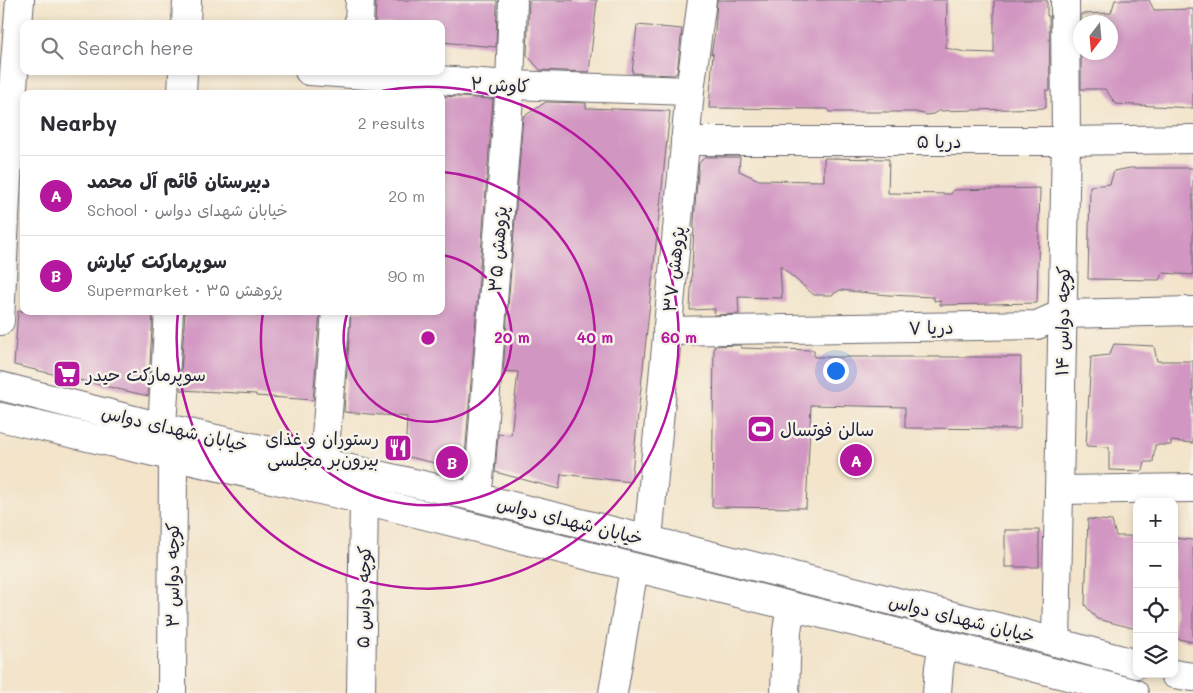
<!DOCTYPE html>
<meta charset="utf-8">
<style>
body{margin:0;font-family:Mali,"Playpen Sans Arabic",sans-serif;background:#f7f7f7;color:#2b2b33}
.controls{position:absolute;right:15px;bottom:15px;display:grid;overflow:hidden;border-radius:10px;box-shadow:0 2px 8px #0003}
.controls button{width:45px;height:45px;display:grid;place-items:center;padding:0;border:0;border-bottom:1px solid #e1e1e2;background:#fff;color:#2b2b33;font:25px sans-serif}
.compass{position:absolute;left:1073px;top:15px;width:45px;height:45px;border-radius:50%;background:#fff;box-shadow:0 2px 8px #0003;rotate:196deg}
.you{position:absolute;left:835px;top:370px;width:18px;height:18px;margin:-12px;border:4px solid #fff;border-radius:50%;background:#1a73e8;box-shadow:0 0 0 8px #1a73e833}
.badge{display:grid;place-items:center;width:32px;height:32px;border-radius:50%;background:#b5179e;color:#fff;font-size:16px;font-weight:700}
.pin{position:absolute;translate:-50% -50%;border:2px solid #fff;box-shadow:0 1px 5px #0006}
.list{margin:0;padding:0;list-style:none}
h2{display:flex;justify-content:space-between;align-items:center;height:65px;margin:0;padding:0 20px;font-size:21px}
h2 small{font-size:16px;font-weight:400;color:#7c7c81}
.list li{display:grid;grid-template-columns:32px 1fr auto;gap:15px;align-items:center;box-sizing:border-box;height:80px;padding:0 20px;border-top:1px solid #e1e1e2}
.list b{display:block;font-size:19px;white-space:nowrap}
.list p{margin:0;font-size:16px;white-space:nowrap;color:#7c7c81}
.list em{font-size:16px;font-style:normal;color:#7c7c81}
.icon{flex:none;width:28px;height:28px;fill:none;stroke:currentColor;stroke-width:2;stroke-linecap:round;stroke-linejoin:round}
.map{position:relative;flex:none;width:1193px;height:693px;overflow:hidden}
.search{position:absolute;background:#fff;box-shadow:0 2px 8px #0003;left:20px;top:20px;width:425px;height:55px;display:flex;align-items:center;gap:12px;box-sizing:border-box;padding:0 18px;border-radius:10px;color:#7c7c81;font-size:19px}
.panel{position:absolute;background:#fff;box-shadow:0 2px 8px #0003;left:20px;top:90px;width:425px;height:225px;border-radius:10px}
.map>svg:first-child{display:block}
</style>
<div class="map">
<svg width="1193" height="693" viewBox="0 0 1193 693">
<rect width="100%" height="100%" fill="#f7f3e8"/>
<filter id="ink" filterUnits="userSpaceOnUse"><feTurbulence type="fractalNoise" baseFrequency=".02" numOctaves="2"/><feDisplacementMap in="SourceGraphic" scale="10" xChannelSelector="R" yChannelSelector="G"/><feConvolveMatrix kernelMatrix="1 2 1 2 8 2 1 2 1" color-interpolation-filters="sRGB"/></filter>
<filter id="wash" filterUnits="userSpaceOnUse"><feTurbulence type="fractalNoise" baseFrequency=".0096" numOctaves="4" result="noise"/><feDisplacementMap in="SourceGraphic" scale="20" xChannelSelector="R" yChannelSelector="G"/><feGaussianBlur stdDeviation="1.12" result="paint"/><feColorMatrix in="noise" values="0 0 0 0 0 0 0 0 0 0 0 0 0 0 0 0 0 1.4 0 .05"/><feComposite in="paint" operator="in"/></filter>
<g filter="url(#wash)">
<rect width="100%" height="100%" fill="#f3e4ca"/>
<g id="blocks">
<!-- building -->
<g fill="#d296c2">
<polygon points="376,0 497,0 496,47 441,42 441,24 375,24"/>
<polygon points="529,0 597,0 589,72 540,70 527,55"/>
<polygon points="717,0 947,0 946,48 965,52 994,53 994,0 1047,0 1047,16 1049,16 1050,90 1046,90 1046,108 938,111 933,114 927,115 915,112 829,112 828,109 709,108 713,53 711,54 715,32"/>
<polygon points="1115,0 1149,0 1154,10 1193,9 1193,108 1116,104 1105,89 1081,89 1081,52 1110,52 1110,22 1081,22 1081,14 1111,13"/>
<polygon points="637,25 682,29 677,73 673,75 632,73"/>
<polygon points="441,96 493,99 464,470 405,456 407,417 344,412 351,311 441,311"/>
<polygon points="546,102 586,103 586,108 670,111 631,482 561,474 559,489 495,472 498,434 511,435 518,372 503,371 523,117"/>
<polygon points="705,157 740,157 739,171 759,180 824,181 824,158 889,159 888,193 951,194 953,190 1040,188 1037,303 940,305 940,300 934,301 934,297 888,295 840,290 832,295 814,295 780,266 782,298 738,297 739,314 714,315 715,309 690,310 695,205 699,163"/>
<polygon points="1130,168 1193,168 1193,275 1163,273 1159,280 1088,279 1090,186 1110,184 1114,171"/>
<polygon points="18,311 153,311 148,396 14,365"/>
<polygon points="185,311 320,311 313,400 256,396 256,394 180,390"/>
<polygon points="1114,344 1154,346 1157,361 1193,361 1193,443 1171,441 1171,445 1155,445 1153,462 1145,462 1143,471 1109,470 1109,447 1086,446 1091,357 1109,355"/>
<polygon points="741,345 741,348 814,350 814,357 1021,357 1020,429 905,428 905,407 811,405 806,508 712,507 714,346"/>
<polygon points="1088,519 1112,521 1116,536 1137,536 1137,629 1097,619 1085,605"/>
<rect x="1005" y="530" width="34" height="37"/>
<polygon points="1174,538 1193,540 1193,642 1174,638"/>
</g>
</g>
</g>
<g filter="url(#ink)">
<use href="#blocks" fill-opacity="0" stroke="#6b666d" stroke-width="1"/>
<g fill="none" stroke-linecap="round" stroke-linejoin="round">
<defs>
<g id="street">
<polyline points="186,24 187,0"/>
<polyline points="359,24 360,0"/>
<polyline points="309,71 510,85 690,91"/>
<polyline points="182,94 183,71"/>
<polyline points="685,141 1066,141 1193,139"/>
<polyline points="0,321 9,137 20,0"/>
<polyline points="667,331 1037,325 1062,314 1193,311"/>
<polyline points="162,427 169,311"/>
<polyline points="324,462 336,311"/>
<polyline points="1059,490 1193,488"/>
<polyline points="476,497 479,480 510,85 513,0"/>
<polyline points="648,539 690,91 702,0"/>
<polyline points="1056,642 1066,141 1065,0"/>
<polyline points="172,693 173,457"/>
<polyline points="361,693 364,500"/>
<polyline points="613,693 634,568"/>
<polyline points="785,693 787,631 791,606"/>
<polyline points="937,693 939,667 943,644"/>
</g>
<g id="secondary">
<polyline points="0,386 162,427 476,497 1018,632 1137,664"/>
<polyline points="0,417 364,500 943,644 1134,693"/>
<polyline points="1174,674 1193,677"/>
</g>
</defs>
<!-- street casing -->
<use href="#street" stroke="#6b666d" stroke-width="30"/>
<!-- secondary casing -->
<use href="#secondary" stroke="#6b666d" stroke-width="30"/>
<!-- street -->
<use href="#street" stroke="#fff" stroke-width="28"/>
<!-- secondary -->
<use href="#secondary" stroke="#fff" stroke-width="28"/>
</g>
</g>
<!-- distance rings -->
<g fill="none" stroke="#b5179e" stroke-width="2.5">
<path d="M442 255A84 84 0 1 1 348 311"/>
<path d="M443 172A167 167 0 1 1 263 312"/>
<path d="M372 93A251 251 0 1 1 178 312"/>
</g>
<!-- icons -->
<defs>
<symbol id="supermarket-square" viewBox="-11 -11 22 22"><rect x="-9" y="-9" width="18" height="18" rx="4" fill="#b5179e" stroke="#f7f3e8"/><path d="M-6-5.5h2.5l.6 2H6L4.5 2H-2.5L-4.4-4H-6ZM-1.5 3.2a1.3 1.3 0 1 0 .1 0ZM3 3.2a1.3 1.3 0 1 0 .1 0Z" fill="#fff"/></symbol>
<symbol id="stadium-square" viewBox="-11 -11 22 22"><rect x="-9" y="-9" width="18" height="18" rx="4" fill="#b5179e" stroke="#f7f3e8"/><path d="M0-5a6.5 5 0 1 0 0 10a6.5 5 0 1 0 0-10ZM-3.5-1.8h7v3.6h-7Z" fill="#fff"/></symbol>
<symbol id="restaurant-square" viewBox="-11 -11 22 22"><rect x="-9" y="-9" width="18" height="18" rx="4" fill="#b5179e" stroke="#f7f3e8"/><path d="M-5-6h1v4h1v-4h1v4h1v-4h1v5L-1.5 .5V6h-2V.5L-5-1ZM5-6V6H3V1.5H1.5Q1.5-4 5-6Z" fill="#fff"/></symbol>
</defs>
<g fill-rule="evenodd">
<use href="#supermarket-square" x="51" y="358" width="32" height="32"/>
<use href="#stadium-square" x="745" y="413" width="32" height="32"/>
<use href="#restaurant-square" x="382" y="432" width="32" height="32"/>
</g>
<g text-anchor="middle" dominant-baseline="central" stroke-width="5" stroke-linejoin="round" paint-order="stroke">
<!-- street labels -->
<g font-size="18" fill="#22223b" stroke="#f7f3e8">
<text transform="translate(500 84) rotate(3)">کاوش ۲</text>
<text x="939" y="141">دریا ۵</text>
<text transform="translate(497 249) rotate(-86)">پژوهش ۳۵</text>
<text transform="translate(673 269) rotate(-84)">پژوهش ۳۷</text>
<text transform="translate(1062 321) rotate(-89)">کوچه دواس ۱۴</text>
<text transform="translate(931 327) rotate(-1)">دریا ۷</text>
<text transform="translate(175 428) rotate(13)">خیابان شهدای دواس</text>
<text transform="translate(570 520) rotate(14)">خیابان شهدای دواس</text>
<text transform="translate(172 575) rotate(-90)">کوچه دواس ۳</text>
<text transform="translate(363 597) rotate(-89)">کوچه دواس ۵</text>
<text transform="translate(962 618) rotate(14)">خیابان شهدای دواس</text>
</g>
<!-- poi labels -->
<g font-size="18" fill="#22223b" stroke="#f7f3e8" text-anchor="start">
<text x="86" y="374">سوپرمارکت حیدر</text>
<text x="780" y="429">سالن فوتسال</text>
<text x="379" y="438" text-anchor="end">رستوران و غذای<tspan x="379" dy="21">بیرون‌بر مجلسی</tspan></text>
</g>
</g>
<circle cx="428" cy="338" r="8" fill="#b5179e" stroke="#f7f3e8" stroke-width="2.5"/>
<g font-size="15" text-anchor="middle" font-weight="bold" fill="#b5179e" stroke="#f7f3e8" stroke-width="5" stroke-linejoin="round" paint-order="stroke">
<text x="512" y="343">20 m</text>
<text x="595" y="343">40 m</text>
<text x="679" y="343">60 m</text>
</g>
</svg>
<div class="controls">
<button>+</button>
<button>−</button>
<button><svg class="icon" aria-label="locate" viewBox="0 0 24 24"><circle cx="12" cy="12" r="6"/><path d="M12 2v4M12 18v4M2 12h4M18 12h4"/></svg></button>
<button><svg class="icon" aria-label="layers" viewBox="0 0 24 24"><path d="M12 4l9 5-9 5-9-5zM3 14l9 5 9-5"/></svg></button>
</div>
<svg class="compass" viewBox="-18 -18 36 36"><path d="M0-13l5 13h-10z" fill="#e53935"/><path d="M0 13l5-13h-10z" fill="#7c7c81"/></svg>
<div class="you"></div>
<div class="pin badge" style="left:856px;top:460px">A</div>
<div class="pin badge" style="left:452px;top:462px">B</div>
<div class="search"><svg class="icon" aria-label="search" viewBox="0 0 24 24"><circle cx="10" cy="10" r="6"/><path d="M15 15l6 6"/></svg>Search here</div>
<section class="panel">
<h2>Nearby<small>2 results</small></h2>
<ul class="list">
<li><span class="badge">A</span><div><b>دبیرستان قائم آل محمد</b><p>School · خیابان شهدای دواس</p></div><em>20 m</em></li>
<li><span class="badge">B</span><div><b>سوپرمارکت کیارش</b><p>Supermarket · پژوهش ۳۵</p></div><em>90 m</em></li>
</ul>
</section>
</div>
